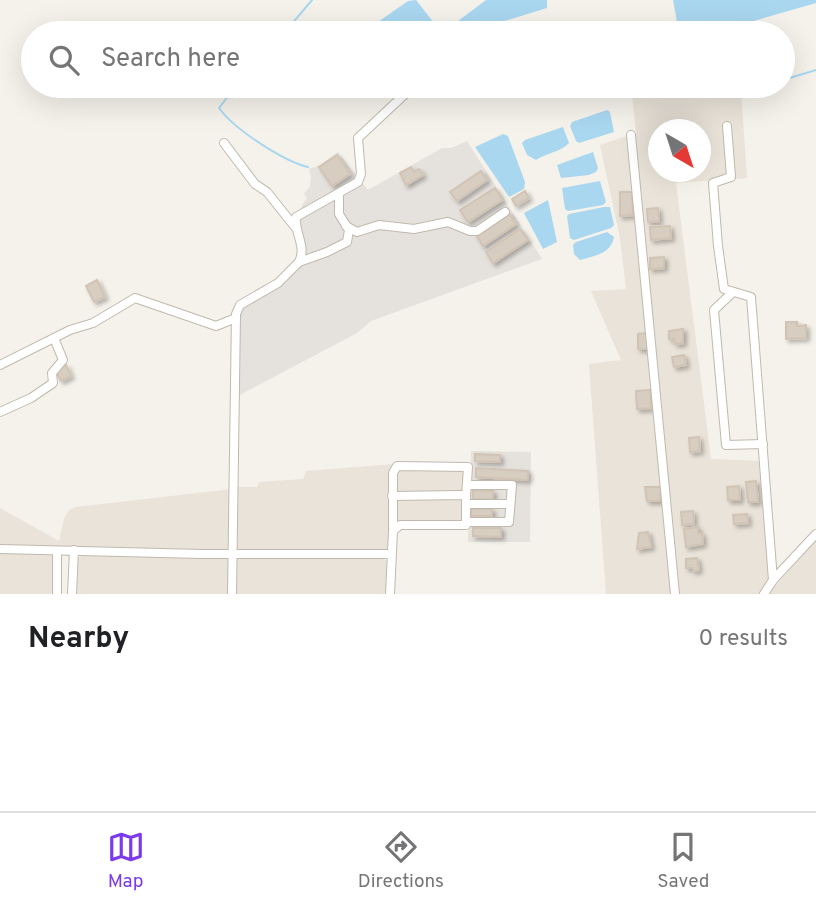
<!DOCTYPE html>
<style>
body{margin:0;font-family:Overpass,sans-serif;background:#f6f6f6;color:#202124}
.compass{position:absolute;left:648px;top:119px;width:63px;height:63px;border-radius:50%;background:#fff;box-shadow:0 7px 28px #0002;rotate:141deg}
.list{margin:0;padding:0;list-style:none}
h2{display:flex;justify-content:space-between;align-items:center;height:91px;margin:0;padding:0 28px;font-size:30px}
h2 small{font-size:23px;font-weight:400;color:#757577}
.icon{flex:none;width:38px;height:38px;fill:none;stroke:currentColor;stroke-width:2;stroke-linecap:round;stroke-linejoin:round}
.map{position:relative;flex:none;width:816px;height:594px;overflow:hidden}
.search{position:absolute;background:#fff;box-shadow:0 7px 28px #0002;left:21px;right:21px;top:21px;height:77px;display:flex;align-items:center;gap:18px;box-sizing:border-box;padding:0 24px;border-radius:38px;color:#757577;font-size:26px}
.sheet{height:217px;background:#fff}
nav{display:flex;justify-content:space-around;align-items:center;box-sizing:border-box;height:98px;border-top:2px solid #e0e0e0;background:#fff;font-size:19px;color:#757577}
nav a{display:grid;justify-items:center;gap:4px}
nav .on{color:#7c3aed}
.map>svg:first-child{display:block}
</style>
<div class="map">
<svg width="816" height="594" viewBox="0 0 816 594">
<defs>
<filter id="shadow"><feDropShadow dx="3" dy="3" stdDeviation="2" flood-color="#0004"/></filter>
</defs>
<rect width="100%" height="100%" fill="#f5f2eb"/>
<!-- residential -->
<g fill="#e9e3d9" fill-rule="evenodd">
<path d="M631 86H724L727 93 741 90 747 178 676 183 711 459 767 461 776 576 761 594H606L589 364 621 360 591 291 626 289 620 238 600 145 636 133ZM658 130H700V172H658Z"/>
<polygon points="394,464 389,551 235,550 237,487 257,487 259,482 303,479 306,471"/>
<polygon points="398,468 466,471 464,492 395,494 394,473"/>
<polygon points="232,489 230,549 226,551 0,547 0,508 59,541 64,519 69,510 76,507"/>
<polygon points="395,498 463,498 464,522 396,523"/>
<polygon points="816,540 816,594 768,594 780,581"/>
<polygon points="0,551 55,553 56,594 0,594"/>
<polygon points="84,555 201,558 228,556 230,594 77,594 78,558"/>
<polygon points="237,556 384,559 389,563 388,594 233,594 233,559"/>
</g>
<!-- industrial -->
<g fill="#e5e1dc">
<polygon points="467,141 542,259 371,321 357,333 238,396 238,311 300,263 299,218 302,205 307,198 304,194 310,186 311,178 309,169 320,165 338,152 368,190 442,148 451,148"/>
<polygon points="471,451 531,452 530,542 468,542"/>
</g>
<!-- water -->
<g fill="#a9d7f0">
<polygon points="416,0 442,33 486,0 547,0 547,8 498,23 485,33 362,33 408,1"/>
<polygon points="673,0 816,0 816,3 712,33 679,33"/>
<polygon points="607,110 610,112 614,132 579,143 576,141 570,126 572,122"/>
<path d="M563 127 569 143C561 152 546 153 536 160L527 155 522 143 525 140Z"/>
<polygon points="503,134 508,136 525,182 524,189 509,197 475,147"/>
<polygon points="593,152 598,168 596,172 589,175 561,178 557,165"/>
<polygon points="600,181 606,202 603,205 568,211 565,209 562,188"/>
<polygon points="548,200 557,242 543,249 524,213"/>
<polygon points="604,207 610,207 614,225 611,228 574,240 570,238 567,216 569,214"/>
<path d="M607 232 614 237C611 254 594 256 580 260L574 254 573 245 576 242Z"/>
</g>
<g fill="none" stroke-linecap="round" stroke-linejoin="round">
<!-- stream -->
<g stroke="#a9d7f0" stroke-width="2">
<polyline points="284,33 312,0"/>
<polyline points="783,80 816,70"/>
<path d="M236 86 219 108C234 129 283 161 308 167"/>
<polyline points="744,92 764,86"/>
</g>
</g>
<!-- building -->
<g fill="#d7cdc0" stroke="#d2c4b4" stroke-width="2" filter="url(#shadow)">
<polygon points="337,155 350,174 332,186 319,167"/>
<polygon points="411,167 414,172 419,169 423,175 406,185 400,173"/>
<polygon points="481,171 487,180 457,201 450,192"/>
<polygon points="495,188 502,200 468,222 460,210"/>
<polygon points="525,191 529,198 516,206 512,199"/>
<polygon points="620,192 632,192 633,215 620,216"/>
<polygon points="658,208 659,221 648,222 647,209"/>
<polygon points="508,212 516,224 483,246 475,233"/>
<polygon points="670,226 671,238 651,240 650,227"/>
<polygon points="520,229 528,240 493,263 486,252"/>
<polygon points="664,257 664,268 650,269 650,258"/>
<polygon points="97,280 105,297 94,302 86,286"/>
<polygon points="786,322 797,322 797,326 806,325 806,338 786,339"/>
<polygon points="683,329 683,343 675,344 674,338 669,339 669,331"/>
<polygon points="647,333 649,349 638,349 638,334"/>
<polygon points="684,355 686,365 674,367 672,357"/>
<polygon points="66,365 71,376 61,381 55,370"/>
<polygon points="650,390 651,408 637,409 636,391"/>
<polygon points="699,437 700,451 690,452 689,438"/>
<polygon points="475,454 500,455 500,462 475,461"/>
<polygon points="476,468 528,471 528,480 476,477"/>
<polygon points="756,481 758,502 748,502 746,482"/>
<polygon points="739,486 740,500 728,500 727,487"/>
<polygon points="645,487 662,487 660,501 647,501"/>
<polygon points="473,490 493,491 493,499 473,499"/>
<rect x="471" y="509" width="21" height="7"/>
<polygon points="693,511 694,524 682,525 681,512"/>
<polygon points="747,514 748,523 734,524 733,515"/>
<polygon points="698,527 698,533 702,533 703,544 686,547 684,529"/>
<polygon points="473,528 501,528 501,537 473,536"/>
<polygon points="648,532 651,547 637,549 639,533"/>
<polygon points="697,558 699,570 693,571 693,568 686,568 686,559"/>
</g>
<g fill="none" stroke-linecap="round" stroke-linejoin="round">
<defs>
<g id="street">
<polyline points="727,126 731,177 713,183 718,246 724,289 751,297 773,580"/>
<polyline points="631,135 675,594"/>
<polyline points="224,143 255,184 267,192 295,227"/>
<polyline points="346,226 357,232 379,225 414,229 448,222 470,231 477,231 505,212"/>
<path d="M299 262C307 246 294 233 296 217L358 182 361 174 358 138 405 94"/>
<polyline points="733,292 714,310 726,445 763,444"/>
<polyline points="0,365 70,330 93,323 135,298 216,326 236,318"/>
<polyline points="0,412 31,398 53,383 52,373 63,360 54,338"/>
<polyline points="466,504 510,504"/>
<polyline points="466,522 509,522 512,485 467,485"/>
<polyline points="393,531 393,473 397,466 468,467 466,497"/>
<polyline points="0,549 202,554 391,554"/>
<polyline points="57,551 57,594"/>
<polyline points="72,594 74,550"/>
<polyline points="232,594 236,314 240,305 278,283 299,262 327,252 347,242 349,230 339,214 339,195"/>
<polyline points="390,594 393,531 400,525 466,525 466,497 462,495 392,496"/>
<polyline points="764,594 773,580 816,534"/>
</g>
</defs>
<!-- street casing -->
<use href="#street" stroke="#c1b9ad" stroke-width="10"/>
<!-- street -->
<use href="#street" stroke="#fff" stroke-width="8"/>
</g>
</svg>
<svg class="compass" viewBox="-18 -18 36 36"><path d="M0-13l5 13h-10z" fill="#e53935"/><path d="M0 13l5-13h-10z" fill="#757577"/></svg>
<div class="search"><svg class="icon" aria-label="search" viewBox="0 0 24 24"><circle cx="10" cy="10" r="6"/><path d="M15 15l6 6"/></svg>Search here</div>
</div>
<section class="sheet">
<h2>Nearby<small>0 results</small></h2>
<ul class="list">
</ul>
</section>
<nav>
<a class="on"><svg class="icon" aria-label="map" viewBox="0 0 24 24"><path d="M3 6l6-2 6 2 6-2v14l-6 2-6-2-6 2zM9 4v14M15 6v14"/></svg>Map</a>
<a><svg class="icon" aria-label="directions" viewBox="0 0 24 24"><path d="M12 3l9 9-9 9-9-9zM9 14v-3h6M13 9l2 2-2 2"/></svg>Directions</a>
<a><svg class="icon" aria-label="saved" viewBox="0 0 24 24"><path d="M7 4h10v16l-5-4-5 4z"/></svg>Saved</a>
</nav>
